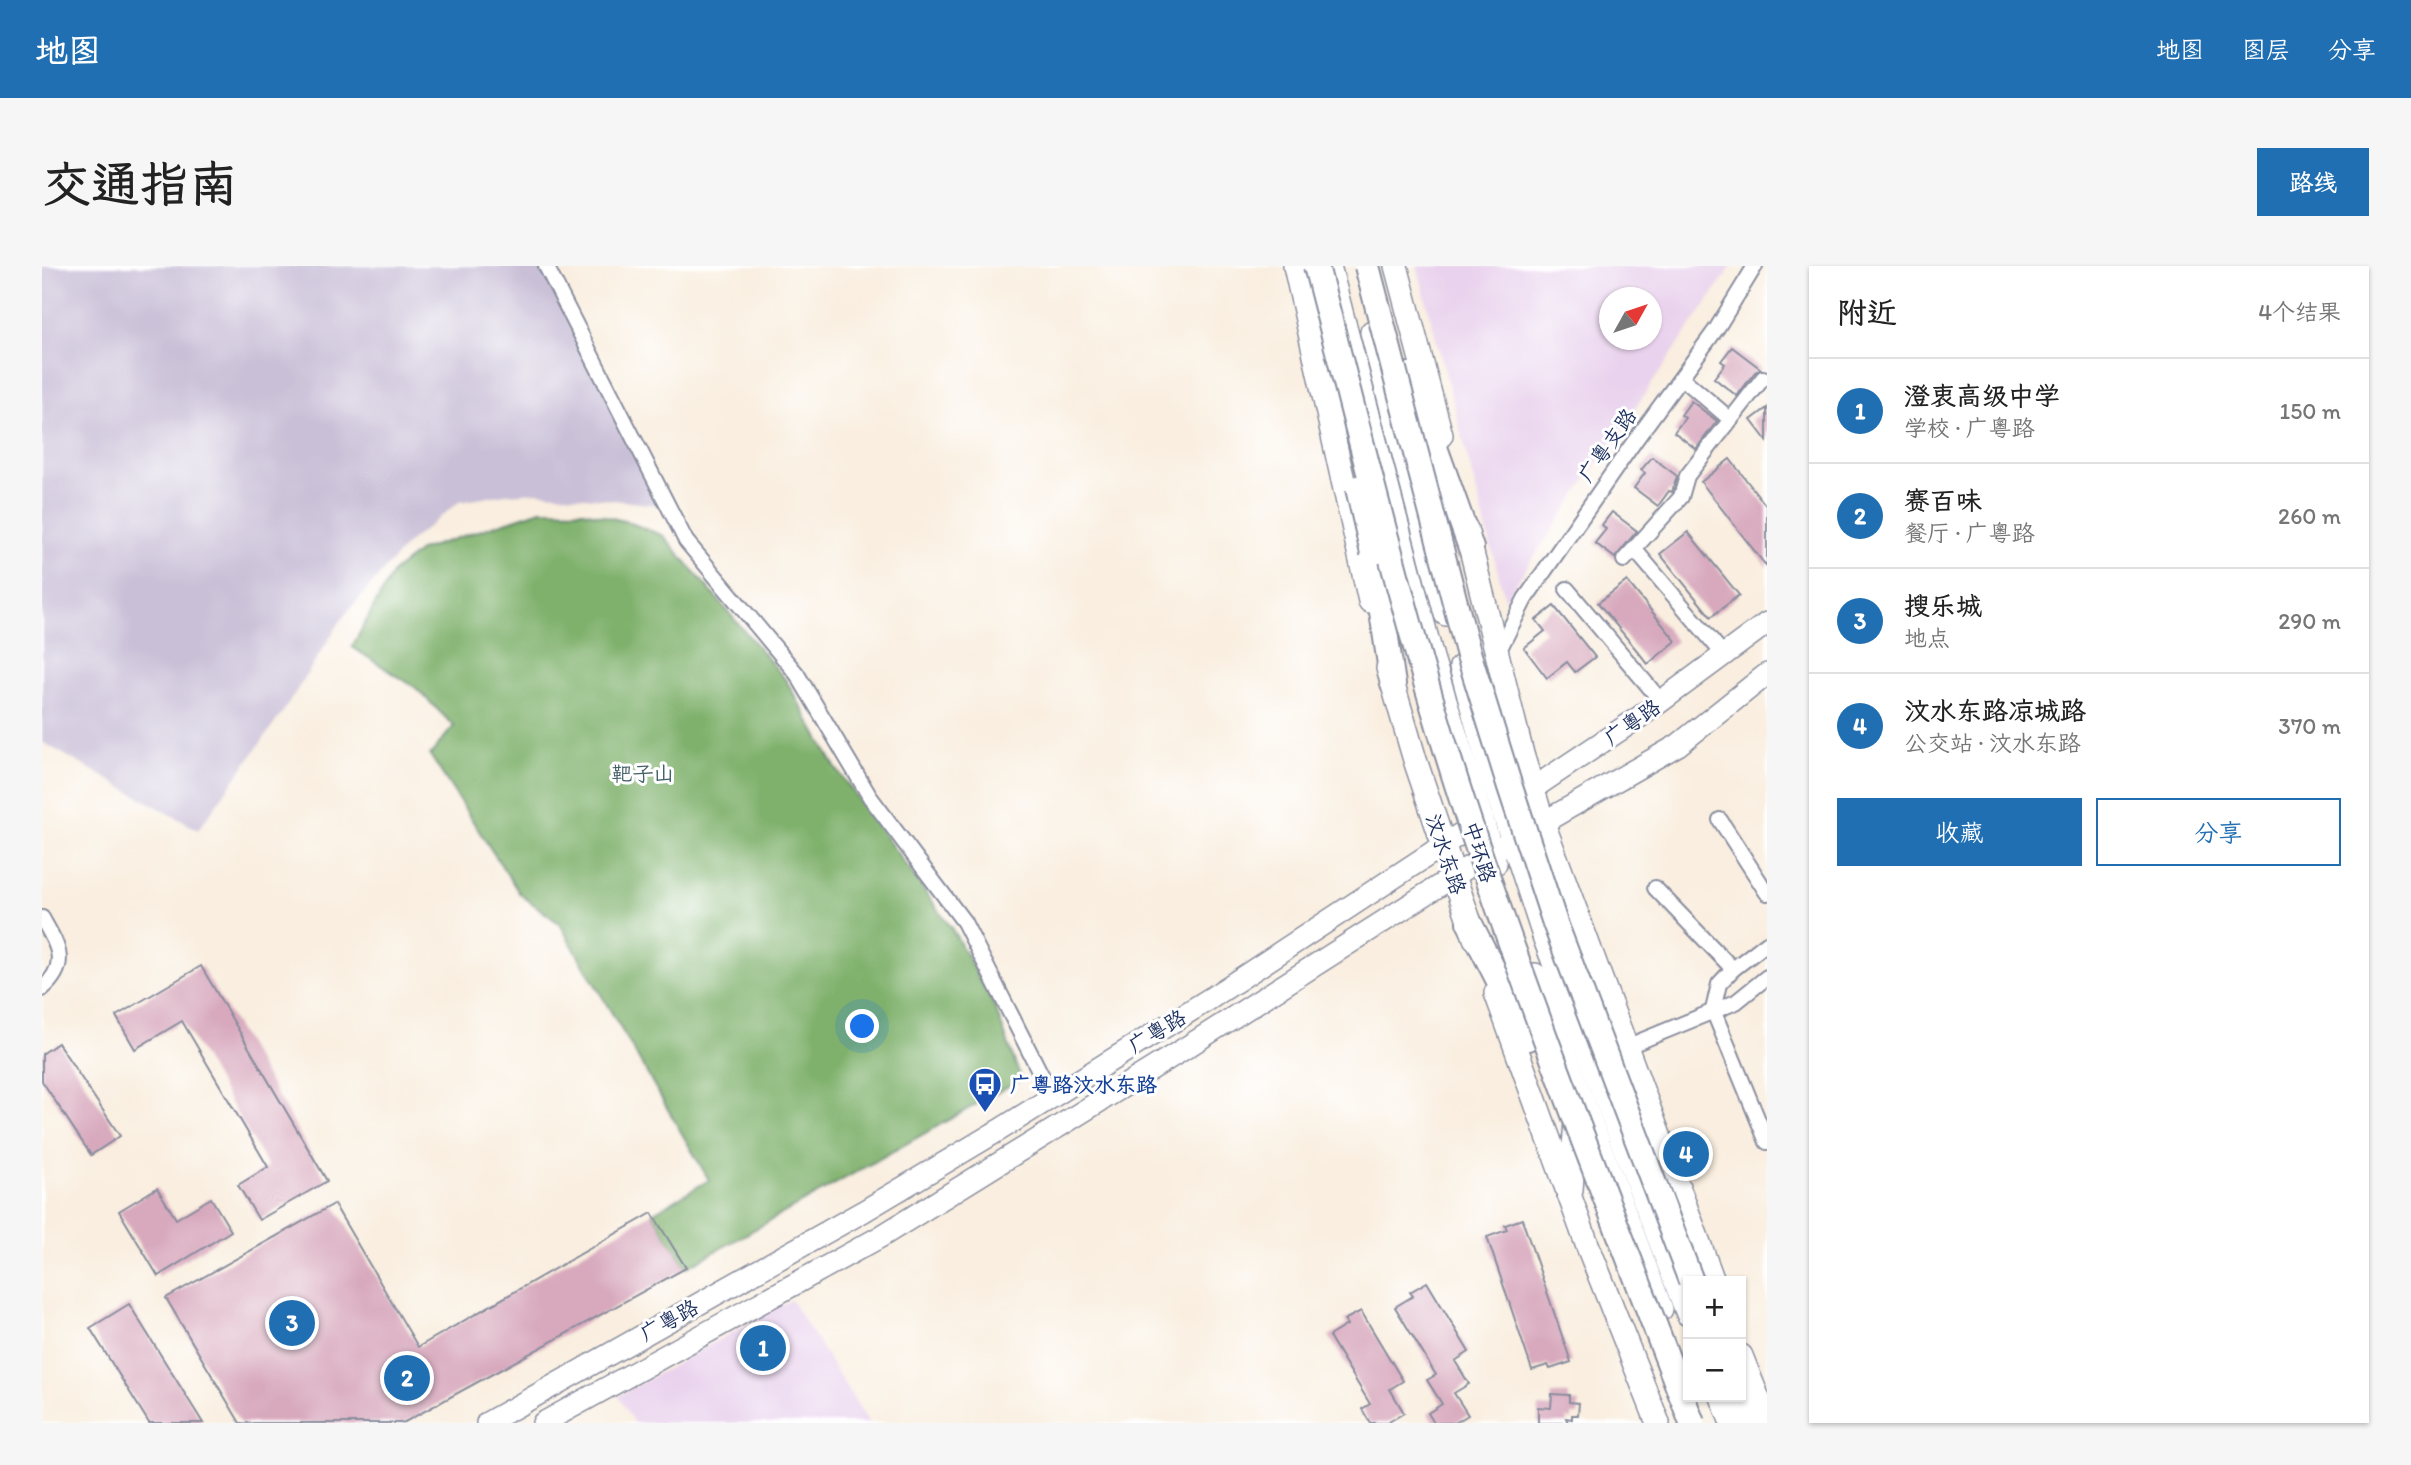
<!DOCTYPE html>
<html lang="zh">
<meta charset="utf-8">
<style>
body{margin:0;font-family:Itim,"LXGW WenKai TC",sans-serif;background:#f6f6f6;color:#222}
.controls{position:absolute;right:21px;bottom:21px;display:grid;overflow:hidden;border-radius:0px;box-shadow:0 2px 5px #0004}
.controls button{width:63px;height:63px;display:grid;place-items:center;padding:0;border:0;border-bottom:2px solid #e0e0e0;background:#fff;color:#222;font:35px sans-serif}
.compass{position:absolute;left:1557px;top:21px;width:63px;height:63px;border-radius:50%;background:#fff;box-shadow:0 2px 5px #0004;rotate:50deg}
.you{position:absolute;left:821px;top:761px;width:24px;height:24px;margin:-18px;border:5px solid #fff;border-radius:50%;background:#1a73e8;box-shadow:0 0 0 10px #1a73e833}
.badge{display:grid;place-items:center;width:46px;height:46px;border-radius:50%;background:#1f6fb2;color:#fff;font-size:23px;font-weight:700}
.pin{position:absolute;translate:-50% -50%;border:4px solid #fff;box-shadow:0 2px 7px #0006}
.list{margin:0;padding:0;list-style:none}
h2{display:flex;justify-content:space-between;align-items:center;height:91px;margin:0;padding:0 28px;font-size:30px}
h2 small{font-size:23px;font-weight:400;color:#767676}
.list li{display:grid;grid-template-columns:46px 1fr auto;gap:21px;align-items:center;box-sizing:border-box;height:105px;padding:0 28px;border-top:2px solid #e0e0e0}
.list b{display:block;font-size:26px;white-space:nowrap}
.list p{margin:0;font-size:23px;white-space:nowrap;color:#767676}
.list em{font-size:23px;font-style:normal;color:#767676}
.actions{display:flex;gap:14px;padding:21px 28px}
.actions a{flex:1;padding:16px 0;border:2px solid #1f6fb2;border-radius:0px;text-align:center;font-size:24px;color:#1f6fb2}
.actions .main{background:#1f6fb2;color:#fff}
.map{position:relative;flex:none;width:1725px;height:1157px;overflow:hidden;border-radius:0px}
header{display:flex;align-items:center;gap:42px;box-sizing:border-box;height:98px;padding:0 35px;background:#1f6fb2;color:#fff}
header strong{font-size:33px}
nav{display:flex;gap:38px;margin-inline-start:auto;font-size:24px}
.intro{display:flex;align-items:center;justify-content:space-between;box-sizing:border-box;height:168px;padding:0 42px}
h1{margin:0;font-size:49px}
.button{padding:18px 32px;border-radius:0px;background:#1f6fb2;color:#fff;font-size:24px;font-weight:700}
main{display:flex;gap:42px;padding:0 42px}
aside{flex:1;background:#fff;border-radius:0px;box-shadow:0 2px 5px #0004}
.map>svg:first-child{display:block}
</style>
<header>
<strong>地图</strong>
<nav><a>地图</a><a>图层</a><a>分享</a></nav>
</header>
<div class="intro"><h1>交通指南</h1><a class="button">路线</a></div>
<main>
<div class="map">
<svg width="1725" height="1157" viewBox="0 0 1725 1157">
<rect width="100%" height="100%" fill="#fff"/>
<filter id="ink" filterUnits="userSpaceOnUse"><feTurbulence type="fractalNoise" baseFrequency=".0143" numOctaves="2"/><feDisplacementMap in="SourceGraphic" scale="14" xChannelSelector="R" yChannelSelector="G"/><feConvolveMatrix kernelMatrix="1 2 1 2 8 2 1 2 1" color-interpolation-filters="sRGB"/></filter>
<filter id="wash" filterUnits="userSpaceOnUse"><feTurbulence type="fractalNoise" baseFrequency=".00686" numOctaves="4" result="noise"/><feDisplacementMap in="SourceGraphic" scale="28" xChannelSelector="R" yChannelSelector="G"/><feGaussianBlur stdDeviation="1.57" result="paint"/><feColorMatrix in="noise" values="0 0 0 0 0 0 0 0 0 0 0 0 0 0 0 0 0 1.4 0 .05"/><feComposite in="paint" operator="in"/></filter>
<g filter="url(#wash)">
<rect width="100%" height="100%" fill="#f9eedf"/>
<!-- built -->
<g fill="#e9d2ed" fill-rule="evenodd">
<path d="M1375 0H1690L1463 333ZM1568 32H1610V74H1568Z"/>
<polygon points="749,1034 827,1157 592,1157 576,1130"/>
</g>
<!-- industrial -->
<polygon fill="#c9bfd7" points="0,0 504,0 626,240 496,226 464,228 417,236 365,278 301,351 241,446 156,564 0,476"/>
<!-- forest -->
<polygon fill="#7fb16c" stroke="#4d7065" stroke-width="2" points="499,244 542,245 586,256 622,270 744,414 793,501 910,663 952,739 979,813 644,1002 610,947 667,914 518,658 478,628 388,489 412,460 374,422 310,381 351,306 379,284"/>
<g id="blocks">
<!-- building -->
<g fill="#d8a9bd">
<polygon points="1690,81 1719,103 1713,106 1695,130 1672,112 1683,98 1679,95"/>
<polygon points="1649,135 1675,155 1654,183 1632,166 1643,152 1639,149"/>
<polygon points="1725,142 1725,175 1709,154"/>
<polygon points="1610,191 1635,210 1630,226 1627,225 1616,240 1592,222 1603,207 1599,204"/>
<polygon points="1688,193 1725,241 1725,301 1659,216"/>
<polygon points="1570,246 1595,265 1573,292 1553,277 1564,263 1560,259"/>
<polygon points="1646,266 1697,329 1669,351 1618,288"/>
<polygon points="1585,315 1634,375 1606,398 1556,337"/>
<polygon points="1512,340 1553,391 1533,406 1525,396 1505,412 1482,382 1503,365 1494,354"/>
<polygon points="159,700 285,915 217,954 196,919 226,901 140,755 93,783 74,750"/>
<polygon points="16,777 78,870 49,889 0,815 0,788"/>
<polygon points="115,922 134,953 169,932 189,965 116,1010 77,945"/>
<polygon points="292,938 376,1081 610,947 644,1002 361,1157 198,1157 124,1032"/>
<polygon points="1480,953 1529,1096 1508,1103 1506,1099 1490,1104 1445,971 1465,964 1463,959"/>
<polygon points="1385,1016 1427,1086 1413,1095 1427,1118 1412,1127 1426,1149 1413,1157 1392,1157 1386,1147 1400,1138 1385,1114 1394,1109 1353,1041 1371,1030 1368,1026"/>
<polygon points="87,1038 161,1157 107,1157 48,1062"/>
<polygon points="1319,1045 1361,1115 1348,1123 1362,1147 1345,1157 1328,1157 1320,1143 1328,1138 1287,1070 1305,1059 1302,1054"/>
<polygon points="1510,1128 1527,1129 1527,1136 1537,1137 1536,1149 1530,1149 1530,1153 1524,1152 1526,1157 1496,1157 1496,1141 1509,1142"/>
</g>
</g>
</g>
<g filter="url(#ink)">
<use href="#blocks" fill-opacity="0" stroke="#8a8e9e" stroke-width="2"/>
<g fill="none" stroke-linecap="round" stroke-linejoin="round">
<defs>
<g id="minor">
<polyline points="504,0 644,275 755,408 828,531 922,656 1010,830"/>
<polyline points="1640,112 1688,153"/>
<polyline points="1593,284 1682,389"/>
<polyline points="1582,294 1639,231 1645,210 1721,112"/>
<polyline points="1525,323 1619,435"/>
<polyline points="1456,386 1483,333 1592,176 1675,62 1713,0"/>
<polyline points="1678,554 1725,627"/>
<polyline points="1613,622 1691,703"/>
<path d="M0 652C15 679 29 698 0 723"/>
<polyline points="1725,677 1691,703 1677,718 1671,744 1725,876"/>
<polyline points="1584,781 1694,736 1725,711"/>
</g>
<g id="secondary">
<polyline points="1478,531 1599,450 1725,357"/>
<polyline points="445,1157 822,945 959,863 1169,732 1441,553"/>
<polyline points="501,1157 838,971 1145,781 1450,586 1636,479 1725,408"/>
</g>
<g id="primary">
<polyline points="1253,0 1328,335"/>
<polyline points="1287,0 1390,392 1453,597"/>
<polyline points="1354,0 1399,169"/>
<polyline points="1330,66 1404,348"/>
<polyline points="1424,263 1480,488 1501,557 1671,1015"/>
<polyline points="1419,401 1448,505 1503,673 1646,1048"/>
<polyline points="1346,402 1373,494 1433,672"/>
<polyline points="1493,709 1619,1043"/>
<polyline points="1454,727 1545,978 1616,1157"/>
<polyline points="1529,924 1534,854"/>
<polyline points="1699,1090 1725,1155"/>
<polyline points="1680,1131 1690,1157"/>
</g>
<g id="trunk">
<polyline points="1367,109 1429,282"/>
<polyline points="1331,287 1351,418"/>
<polyline points="1427,656 1486,772"/>
<polyline points="1693,1131 1703,1157"/>
</g>
</defs>
<!-- minor casing -->
<use href="#minor" stroke="#8a8e9e" stroke-width="18"/>
<!-- secondary casing -->
<use href="#secondary" stroke="#8a8e9e" stroke-width="24"/>
<!-- primary casing -->
<use href="#primary" stroke="#8a8e9e" stroke-width="26"/>
<!-- trunk casing -->
<use href="#trunk" stroke="#8a8e9e" stroke-width="28"/>
<!-- minor -->
<use href="#minor" stroke="#fff" stroke-width="14"/>
<!-- secondary -->
<use href="#secondary" stroke="#fff" stroke-width="21"/>
<!-- primary -->
<use href="#primary" stroke="#fff" stroke-width="23"/>
<!-- trunk -->
<use href="#trunk" stroke="#fff" stroke-width="24"/>
<defs>
<g id="trunk-bridge">
<path d="M1274 0C1320 176 1363 358 1419 531 1488 743 1571 949 1650 1157"/>
<polyline points="1325,0 1426,386 1468,521 1513,657 1649,1015"/>
<polyline points="1316,222 1331,287"/>
</g>
</defs>
<!-- trunk-bridge casing -->
<use href="#trunk-bridge" stroke="#8a8e9e" stroke-width="28" stroke-linecap="butt"/>
<!-- trunk-bridge -->
<use href="#trunk-bridge" stroke="#fff" stroke-width="24"/>
</g>
</g>
<!-- icons -->
<defs>
<symbol id="bus-pin" viewBox="-11 -11 22 30"><path d="M0 17L-7.5 6A9.5 9.5 0 1 1 7.5 6Z" fill="#1a4fb4" stroke="#fff"/><path d="M-5-6H5V4H4V6H2V4H-2V6H-4V4H-5ZM-3.5-4V0h7V-4ZM-3.5 1.2v1.5H-2V1.2ZM2 1.2v1.5H3.5V1.2Z" fill="#fff"/></symbol>
</defs>
<g fill-rule="evenodd">
<use href="#bus-pin" x="924" y="799" width="38" height="52"/>
</g>
<g text-anchor="middle" dominant-baseline="central" stroke-width="6" stroke-linejoin="round" paint-order="stroke">
<!-- street labels -->
<g font-size="21" fill="#1b2f5e" stroke="#fff">
<text transform="translate(1565 179) rotate(-55)">广粤支路</text>
<text transform="translate(1590 456) rotate(-35)">广粤路</text>
<text transform="translate(1438 586) rotate(72)">中环路</text>
<text transform="translate(1404 588) rotate(71)">汶水东路</text>
<text transform="translate(1115 765) rotate(-31)">广粤路</text>
<text transform="translate(627 1054) rotate(-29)">广粤路</text>
</g>
<!-- park labels -->
<g font-size="21" fill="#435f67" stroke="#fff">
<text x="601" y="507">靶子山</text>
</g>
<!-- transit labels -->
<g font-size="21" font-weight="bold" fill="#164399" stroke="#fff" text-anchor="start">
<text x="968" y="818">广粤路汶水东路</text>
</g>
</g>
</svg>
<div class="controls">
<button>+</button>
<button>−</button>
</div>
<svg class="compass" viewBox="-18 -18 36 36"><path d="M0-13l5 13h-10z" fill="#e53935"/><path d="M0 13l5-13h-10z" fill="#767676"/></svg>
<div class="you"></div>
<div class="pin badge" style="left:721px;top:1082px">1</div>
<div class="pin badge" style="left:365px;top:1112px">2</div>
<div class="pin badge" style="left:250px;top:1057px">3</div>
<div class="pin badge" style="left:1644px;top:888px">4</div>
</div>
<aside>
<h2>附近<small>4个结果</small></h2>
<ul class="list">
<li><span class="badge">1</span><div><b>澄衷高级中学</b><p>学校 · 广粤路</p></div><em>150 m</em></li>
<li><span class="badge">2</span><div><b>赛百味</b><p>餐厅 · 广粤路</p></div><em>260 m</em></li>
<li><span class="badge">3</span><div><b>搜乐城</b><p>地点</p></div><em>290 m</em></li>
<li><span class="badge">4</span><div><b>汶水东路凉城路</b><p>公交站 · 汶水东路</p></div><em>370 m</em></li>
</ul>
<div class="actions"><a class="main">收藏</a><a>分享</a></div>
</aside>
</main>
